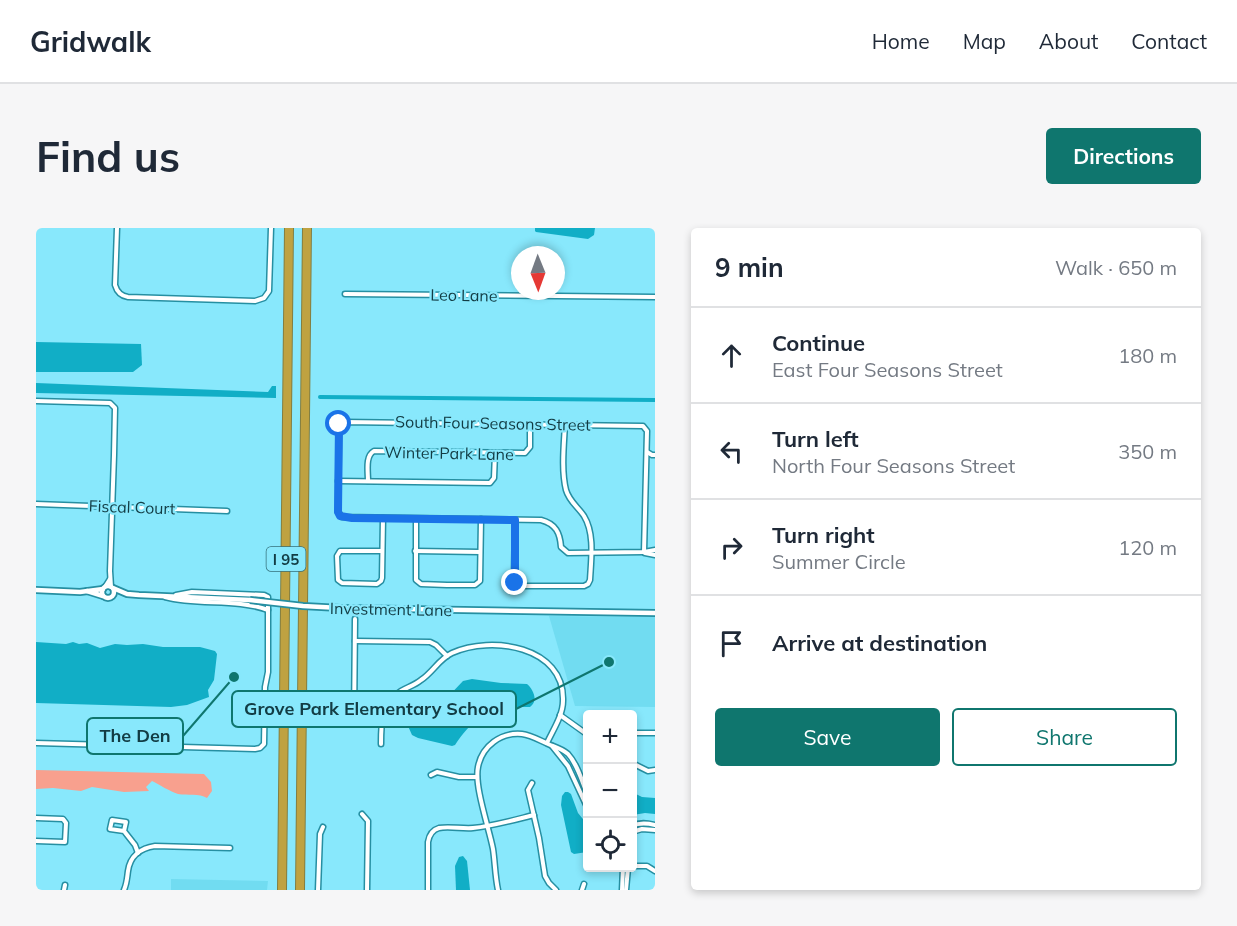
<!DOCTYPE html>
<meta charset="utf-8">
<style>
body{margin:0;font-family:Mulish,sans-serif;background:#f6f6f7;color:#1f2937}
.controls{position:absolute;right:18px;bottom:18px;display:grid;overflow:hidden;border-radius:6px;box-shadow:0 3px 9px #0003}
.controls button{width:54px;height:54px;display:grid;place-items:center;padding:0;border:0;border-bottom:2px solid #e0e1e3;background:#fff;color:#1f2937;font:30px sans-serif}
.compass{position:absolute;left:475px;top:18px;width:54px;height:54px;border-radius:50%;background:#fff;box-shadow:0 3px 9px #0003;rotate:179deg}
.stop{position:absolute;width:18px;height:18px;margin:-14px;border:4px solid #1a73e8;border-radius:50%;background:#fff}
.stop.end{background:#1a73e8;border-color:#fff;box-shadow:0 2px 6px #0008}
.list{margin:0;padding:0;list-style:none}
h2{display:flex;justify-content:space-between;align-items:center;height:78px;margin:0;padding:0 24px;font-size:26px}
h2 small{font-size:20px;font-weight:400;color:#747a83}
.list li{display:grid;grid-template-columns:39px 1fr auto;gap:18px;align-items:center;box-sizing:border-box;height:96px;padding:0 24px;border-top:2px solid #e0e1e3}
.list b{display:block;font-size:22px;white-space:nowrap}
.list p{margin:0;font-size:20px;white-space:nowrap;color:#747a83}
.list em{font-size:20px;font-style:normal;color:#747a83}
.actions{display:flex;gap:12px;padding:18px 24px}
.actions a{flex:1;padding:14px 0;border:2px solid #0f766e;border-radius:6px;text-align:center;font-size:21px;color:#0f766e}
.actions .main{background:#0f766e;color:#fff}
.icon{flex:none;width:33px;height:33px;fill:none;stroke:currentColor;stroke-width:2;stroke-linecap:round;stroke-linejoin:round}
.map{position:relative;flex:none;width:619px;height:662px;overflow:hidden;border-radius:6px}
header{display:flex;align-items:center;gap:36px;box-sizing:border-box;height:84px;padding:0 30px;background:#fff;border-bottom:2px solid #e0e1e3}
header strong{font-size:28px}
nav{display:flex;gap:33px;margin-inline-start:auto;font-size:21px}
.intro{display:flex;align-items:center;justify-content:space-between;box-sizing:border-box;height:144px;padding:0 36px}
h1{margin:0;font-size:42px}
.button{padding:15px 27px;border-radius:6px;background:#0f766e;color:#fff;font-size:21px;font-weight:700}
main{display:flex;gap:36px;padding:0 36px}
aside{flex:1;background:#fff;border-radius:6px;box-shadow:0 3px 9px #0003}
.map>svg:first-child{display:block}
</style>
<header>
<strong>Gridwalk</strong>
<nav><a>Home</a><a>Map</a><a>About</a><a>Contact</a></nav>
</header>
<div class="intro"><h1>Find us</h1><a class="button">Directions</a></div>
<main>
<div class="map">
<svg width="619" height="662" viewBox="0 0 619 662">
<rect width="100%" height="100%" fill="#88e8fc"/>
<!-- built -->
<g fill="#71dcf1">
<polygon points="513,388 619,389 619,479 539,478"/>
<polygon points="135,651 232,653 231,662 135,662"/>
</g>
<!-- green -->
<path fill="#f8a08e" d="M0 542 168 546 175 554 176 563 171 570C163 565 152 568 142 566 133 563 124 557 116 553L110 559 113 563 88 564 56 559 45 563 17 560 0 561Z"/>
<!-- water -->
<g fill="#11aec6">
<polygon points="499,0 559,0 558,7 552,11 500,4 499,3"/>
<polygon points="0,114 105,116 106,137 97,144 0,144"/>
<polygon points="0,155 232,164 236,158 240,158 240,170 0,165"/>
<polygon points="0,414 30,416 37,414 43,416 51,415 64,420 79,416 91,417 107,416 127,419 164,419 179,423 181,426 178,452 172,462 173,469 151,477 135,479 0,475"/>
<path d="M436 451 465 455 491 456C497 461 503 473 494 479 457 478 440 486 419 517L416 518 382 510 376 507 372 498 375 491 408 473 427 453Z"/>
<polygon points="529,564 532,564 535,566 542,585 551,596 551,624 538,626 535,624 525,577 526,568"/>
<polygon points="596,564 606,569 619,570 619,586 609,585 597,587"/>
<polygon points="427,628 431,633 434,662 420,662 419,638 423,629"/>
</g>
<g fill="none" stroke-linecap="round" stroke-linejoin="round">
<!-- canal -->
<polyline stroke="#11aec6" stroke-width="4" points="284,169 619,172"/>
<defs>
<g id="minor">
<path d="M81 0 79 57C81 64 85 68 92 69L219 73 228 70 233 63 235 0"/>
<polyline points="309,66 619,69"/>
<polyline points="0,173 74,175 79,180 78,227 74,343 75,359"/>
<polyline points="611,224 616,227 619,227"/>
<polyline points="302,253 454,255 458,250 459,225"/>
<path d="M332 253C332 243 329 228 338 223L489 225 494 219V196"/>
<polyline points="0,276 191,283"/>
<polyline points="380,291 380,352 385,356 411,357 439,357 444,353 445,291"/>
<path d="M479 292 478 352 481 357 484 358H548L552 356 554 352C555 332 559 306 548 288 542 279 533 273 530 262 525 242 528 216 529 196"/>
<polyline points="346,323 304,323 301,328 302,352 306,355 341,356 345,353 346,350 347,290"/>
<polyline points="379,323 444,324"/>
<path d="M608 324 611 203 607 198 308 194 303 197 302 284 306 289 505 292C520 296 524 305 525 319L532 325 608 324 619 322"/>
<polyline points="609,325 619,327"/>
<polyline points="69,359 74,351"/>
<path d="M129 369C163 378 199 370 232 382"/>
<polyline points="319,413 394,414 400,417 411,428"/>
<polyline points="524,487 552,507"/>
<polyline points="297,493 345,494"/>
<polyline points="318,494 319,391"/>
<polyline points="596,505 619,505"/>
<polyline points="0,515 219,521 224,520 228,516 229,459 232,444 232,369 228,367 156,364 140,367"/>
<path d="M345 516C345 495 345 475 365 463 372 459 379 457 385 452 397 444 403 431 416 425 455 407 529 418 527 473 527 487 517 502 511 515"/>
<polyline points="516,518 532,538 552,581"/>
<polyline points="596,535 612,543 619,542"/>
<polyline points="395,547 401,544 423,549 441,549"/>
<polyline points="496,555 492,562 503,610 509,648 513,655 520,662"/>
<polyline points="326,586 332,593 331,662"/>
<polyline points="0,590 27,591 30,595 29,614 0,613"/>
<path d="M596 598C604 594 611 595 619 597"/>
<polyline points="88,603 74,601 76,592 90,594 88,603 99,617 102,625"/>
<polyline points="596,604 606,601 619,602"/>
<polyline points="596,638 611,638 619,643"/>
<polyline points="28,662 29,657"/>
<path d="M88 662C91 655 91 650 92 643 94 628 105 620 119 618L194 620"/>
<polyline points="282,662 284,606 287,599"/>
<path d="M392 662V614C393 608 396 602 403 600 413 598 426 601 437 600 457 598 478 592 498 587"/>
<path d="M462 662C459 648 459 634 457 621 453 600 438 558 442 539 446 518 465 504 486 506 495 507 503 512 512 516 519 519 525 520 532 526 542 537 546 554 552 568"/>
<polyline points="546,662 548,656"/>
<polyline points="586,662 587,640"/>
<polyline points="590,662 592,640"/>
</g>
<g id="tertiary">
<circle cx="72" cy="364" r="6"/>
<polyline points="77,360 91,366 103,367 214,372"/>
<polyline points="0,362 44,364 67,361"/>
<polyline points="51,363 67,368"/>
<polyline points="304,380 619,385"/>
</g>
<g id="motorway">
<polyline points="246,662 253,0"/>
<polyline points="264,662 271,0"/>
</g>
</defs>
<!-- minor casing -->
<use href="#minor" stroke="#268fa2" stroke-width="7"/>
<!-- tertiary casing -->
<use href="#tertiary" stroke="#268fa2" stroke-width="8"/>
<!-- motorway casing -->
<use href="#motorway" stroke="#827e42" stroke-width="10"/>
<!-- minor -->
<use href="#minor" stroke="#fff" stroke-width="4"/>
<!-- tertiary -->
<use href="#tertiary" stroke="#fff" stroke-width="4.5"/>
<!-- motorway -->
<use href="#motorway" stroke="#bfa241" stroke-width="8"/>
<defs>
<polyline id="tertiary-bridge" points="214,372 267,378 304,380"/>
</defs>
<!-- tertiary-bridge casing -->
<use href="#tertiary-bridge" stroke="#268fa2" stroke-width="8" stroke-linecap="butt"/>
<!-- tertiary-bridge -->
<use href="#tertiary-bridge" stroke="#fff" stroke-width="4.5"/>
</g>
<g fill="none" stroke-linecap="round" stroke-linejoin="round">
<!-- route -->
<polyline stroke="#1a73e8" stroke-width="8" points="303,196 302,284 304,288 316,290 479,292 479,355"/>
</g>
<g text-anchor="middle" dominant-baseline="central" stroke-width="4.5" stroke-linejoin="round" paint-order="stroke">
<!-- shield labels -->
<rect fill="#88e8fc" stroke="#35707b" stroke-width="1.5" x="230.5" y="319" width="39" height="24" rx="4.5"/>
<g font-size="15" font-weight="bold" fill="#123c44">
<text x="250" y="331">I 95</text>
</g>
<!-- street labels -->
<g font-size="16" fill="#123c44" stroke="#88e8fc">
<text transform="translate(428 67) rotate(1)">Leo Lane</text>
<text transform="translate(457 195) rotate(1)">South Four Seasons Street</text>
<text transform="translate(413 225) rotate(1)">Winter Park Lane</text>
<text transform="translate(96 279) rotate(2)">Fiscal Court</text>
<text transform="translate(355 381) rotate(1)">Investment Lane</text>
</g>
</g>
<!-- callouts -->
<path fill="none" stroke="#0f766e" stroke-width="2" d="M573 434L480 481M198 449L147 508"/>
<g fill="#0f766e" stroke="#88e8fc" stroke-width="2">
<circle cx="573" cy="434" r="6"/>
<circle cx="198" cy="449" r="6"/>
</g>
<g fill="#88e8fc" stroke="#0f766e" stroke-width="2">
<rect x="196" y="463" width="284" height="36" rx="6"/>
<rect x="51" y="490" width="96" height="36" rx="6"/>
</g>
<g font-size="18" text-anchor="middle" font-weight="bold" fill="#123c44">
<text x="338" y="487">Grove Park Elementary School</text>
<text x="99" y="514">The Den</text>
</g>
</svg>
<div class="controls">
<button>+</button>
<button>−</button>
<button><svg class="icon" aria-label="locate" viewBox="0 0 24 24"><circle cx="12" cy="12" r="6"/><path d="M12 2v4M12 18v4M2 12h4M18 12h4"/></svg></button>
</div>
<svg class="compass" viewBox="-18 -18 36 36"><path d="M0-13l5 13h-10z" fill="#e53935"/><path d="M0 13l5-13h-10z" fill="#747a83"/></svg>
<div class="stop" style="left:303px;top:196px"></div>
<div class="stop end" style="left:479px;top:355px"></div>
</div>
<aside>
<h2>9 min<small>Walk · 650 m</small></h2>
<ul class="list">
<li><svg class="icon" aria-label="ahead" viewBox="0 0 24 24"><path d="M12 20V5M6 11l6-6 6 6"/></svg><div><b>Continue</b><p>East Four Seasons Street</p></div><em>180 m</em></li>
<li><svg class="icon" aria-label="left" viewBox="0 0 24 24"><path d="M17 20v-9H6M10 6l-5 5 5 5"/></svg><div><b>Turn left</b><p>North Four Seasons Street</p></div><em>350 m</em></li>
<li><svg class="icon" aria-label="right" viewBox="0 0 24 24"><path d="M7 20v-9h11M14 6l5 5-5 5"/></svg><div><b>Turn right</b><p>Summer Circle</p></div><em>120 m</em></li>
<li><svg class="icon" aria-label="arrive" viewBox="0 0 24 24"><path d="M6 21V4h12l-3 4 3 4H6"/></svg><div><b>Arrive at destination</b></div></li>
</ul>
<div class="actions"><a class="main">Save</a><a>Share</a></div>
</aside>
</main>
